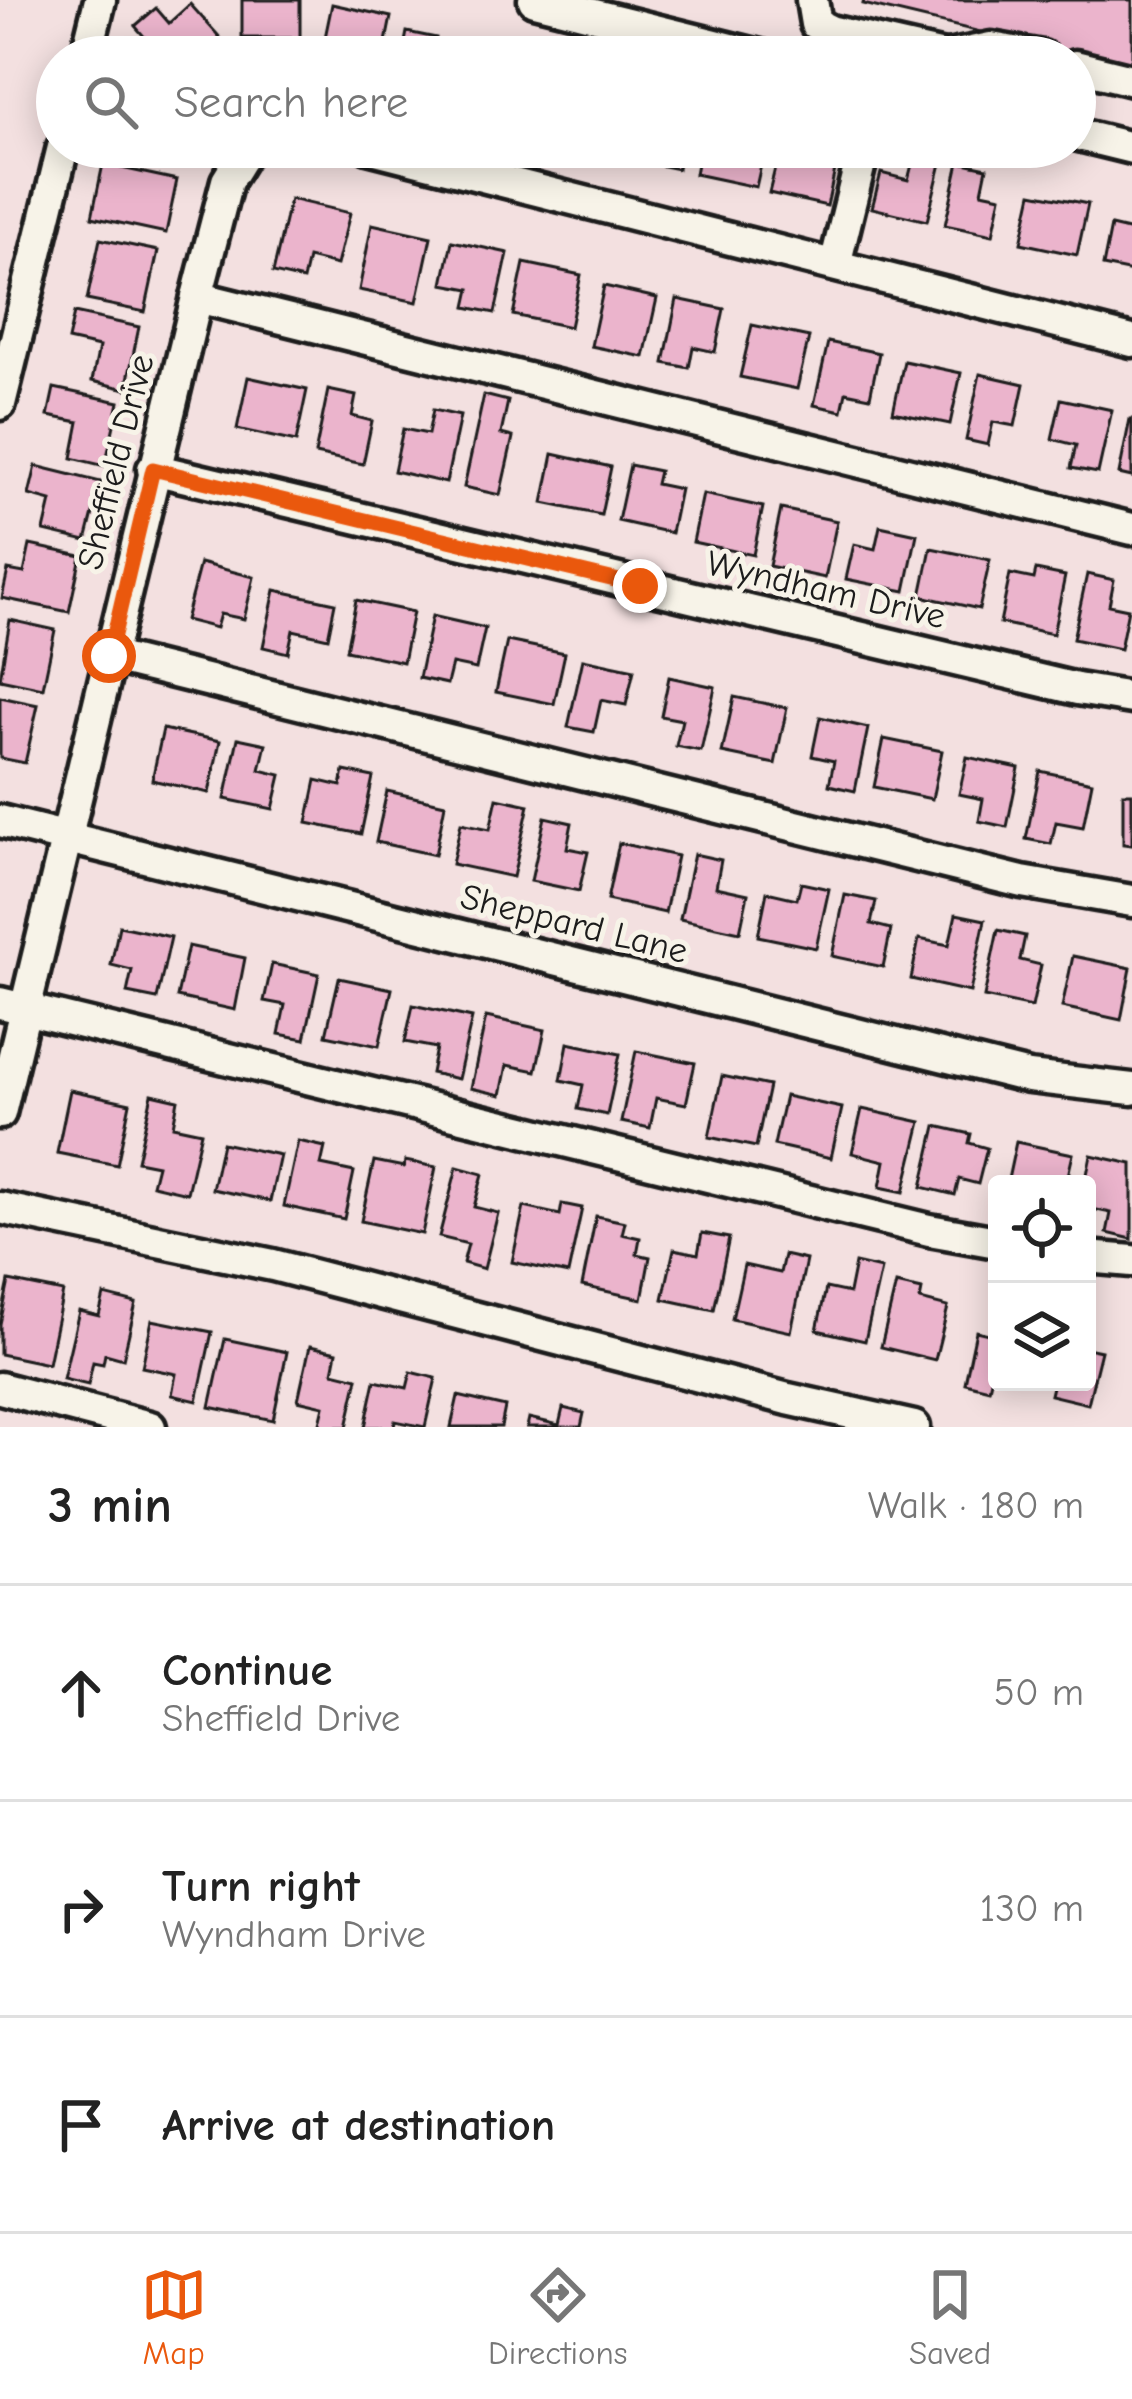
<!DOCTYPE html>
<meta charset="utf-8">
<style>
body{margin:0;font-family:"Comic Neue",sans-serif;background:#f2f2f2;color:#222}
.controls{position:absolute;right:36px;bottom:36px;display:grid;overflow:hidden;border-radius:12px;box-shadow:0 6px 30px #0003}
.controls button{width:108px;height:108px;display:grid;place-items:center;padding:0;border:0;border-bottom:3px solid #e0e0e0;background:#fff;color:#222;font:60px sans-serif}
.stop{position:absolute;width:36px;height:36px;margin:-27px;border:9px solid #ea580c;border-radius:50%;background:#fff}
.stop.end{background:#ea580c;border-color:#fff;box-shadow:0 3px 12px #0008}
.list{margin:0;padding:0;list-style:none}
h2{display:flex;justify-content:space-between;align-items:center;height:156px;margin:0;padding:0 48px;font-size:51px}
h2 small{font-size:39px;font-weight:400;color:#767676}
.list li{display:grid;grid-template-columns:78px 1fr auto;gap:36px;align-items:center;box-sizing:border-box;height:216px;padding:0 48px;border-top:3px solid #e0e0e0}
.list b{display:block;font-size:45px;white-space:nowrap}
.list p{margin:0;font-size:39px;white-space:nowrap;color:#767676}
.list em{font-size:39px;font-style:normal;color:#767676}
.icon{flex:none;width:66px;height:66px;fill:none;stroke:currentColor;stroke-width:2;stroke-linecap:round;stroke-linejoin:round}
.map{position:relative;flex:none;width:1132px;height:1427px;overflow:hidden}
.search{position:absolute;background:#fff;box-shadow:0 6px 30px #0003;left:36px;right:36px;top:36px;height:132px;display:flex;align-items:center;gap:30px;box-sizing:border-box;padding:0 42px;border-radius:66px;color:#767676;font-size:45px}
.sheet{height:804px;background:#fff}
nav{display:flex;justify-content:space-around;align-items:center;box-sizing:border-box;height:168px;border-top:3px solid #e0e0e0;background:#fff;font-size:33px;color:#767676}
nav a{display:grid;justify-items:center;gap:6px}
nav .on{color:#ea580c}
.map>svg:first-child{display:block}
</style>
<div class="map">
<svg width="1132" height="1427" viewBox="0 0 1132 1427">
<rect width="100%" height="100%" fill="#f3e0e0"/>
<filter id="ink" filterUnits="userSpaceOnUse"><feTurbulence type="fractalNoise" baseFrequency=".00833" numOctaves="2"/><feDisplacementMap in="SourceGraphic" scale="24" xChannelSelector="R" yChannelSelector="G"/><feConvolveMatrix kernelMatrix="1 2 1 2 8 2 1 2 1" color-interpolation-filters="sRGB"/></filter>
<g filter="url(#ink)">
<!-- building -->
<g fill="#ebb4cc" stroke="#1c1c1c" stroke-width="3">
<rect x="242" y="0" width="58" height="38"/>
<polygon points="864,0 1132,0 1132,68 863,4"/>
<polygon points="190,4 225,43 208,57 162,57 135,26 156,8 169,23"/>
<polygon points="332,4 391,17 383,57 321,57"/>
<polygon points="407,32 436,38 433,53 451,57 402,57"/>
<polygon points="622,147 682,147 678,169 620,157"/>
<polygon points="700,147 765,147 756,187 695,174"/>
<polygon points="810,147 840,147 827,206 769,193 779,152 807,158"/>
<polygon points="916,149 943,155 927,221 872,208 881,173 908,180"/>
<polygon points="959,162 987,168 982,192 1001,196 993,235 945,225"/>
<polygon points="103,164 177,180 166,233 92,217"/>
<polygon points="1032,193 1088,204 1077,255 1021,243"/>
<polygon points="290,199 350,213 337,265 308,258 303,280 273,273"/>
<polygon points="372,224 431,237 417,302 359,290"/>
<polygon points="1111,226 1132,231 1132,272 1103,266"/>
<polygon points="100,239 158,251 145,312 87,300"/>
<polygon points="452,241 508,253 495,313 466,307 470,289 443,284"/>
<polygon points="524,263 581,275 570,327 513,315"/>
<polygon points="604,286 657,298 644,357 591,346"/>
<polygon points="677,299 724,309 715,352 693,347 689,368 664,363"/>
<polygon points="74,313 139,327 126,389 92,381 99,347 68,340"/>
<polygon points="752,325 809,337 797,389 740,377"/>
<polygon points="828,342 879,353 870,397 846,392 842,411 814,405"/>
<polygon points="904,361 961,373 950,424 893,412"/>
<polygon points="980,374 1024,384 1015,426 993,422 988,445 966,440"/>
<polygon points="248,377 307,390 296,442 237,429"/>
<polygon points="54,388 119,402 105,466 72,458 79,422 48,416"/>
<polygon points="328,390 356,396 352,416 372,421 363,464 315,454"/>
<polygon points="484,395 508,401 501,434 513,437 500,495 464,487"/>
<polygon points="1061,399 1112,410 1098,473 1071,468 1076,445 1052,439"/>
<polygon points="433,410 460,416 446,483 394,471 403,429 428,434"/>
<polygon points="1130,419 1132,419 1132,477 1119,474"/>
<polygon points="553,454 611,467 601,515 543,503"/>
<polygon points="630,465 659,471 656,484 680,489 671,533 618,521"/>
<polygon points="36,466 101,482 86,541 44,531 51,501 29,495"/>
<polygon points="703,494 763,507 753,555 693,542"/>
<polygon points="781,509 837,521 825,578 769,566"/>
<polygon points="880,526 917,534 905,591 846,579 854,544 875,549"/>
<polygon points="30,545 81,556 69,612 2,598 8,570 24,573"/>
<polygon points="931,548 990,560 979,609 921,596"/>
<polygon points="200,563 254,577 244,619 220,614 216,628 185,620"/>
<polygon points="1036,570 1065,576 1053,634 1000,623 1010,574 1034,579"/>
<polygon points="1087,574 1114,580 1109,605 1128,609 1120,649 1073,639"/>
<polygon points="275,590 335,603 328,638 293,630 288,653 263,647"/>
<polygon points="356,600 413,612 403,662 346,650"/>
<polygon points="432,616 485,628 476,669 452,664 447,684 419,678"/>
<polygon points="10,620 55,630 43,688 0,679"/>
<polygon points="507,641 565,653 554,704 496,692"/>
<polygon points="583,659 634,670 626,705 601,700 594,732 568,727"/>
<polygon points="669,677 715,687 701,751 676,746 682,720 661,716"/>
<polygon points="0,697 38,705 25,763 0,758"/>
<polygon points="734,697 787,708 775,764 722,753"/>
<polygon points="820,717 868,728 855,791 829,785 834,761 812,756"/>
<polygon points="163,729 220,741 209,793 152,780"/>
<polygon points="238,738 266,744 260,770 281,775 273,809 225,799"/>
<polygon points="884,739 942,751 932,799 874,787"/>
<polygon points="967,757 1019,768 1007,827 979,821 983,799 959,794"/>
<polygon points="344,771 373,777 361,834 307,823 316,780 341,786"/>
<polygon points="1040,771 1092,782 1083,827 1056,822 1051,844 1026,839"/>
<polygon points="387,791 445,804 435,855 376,842"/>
<polygon points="1123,793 1132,793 1132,845 1123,844"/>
<polygon points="497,798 529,805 513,877 452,864 461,823 490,829"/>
<polygon points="545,817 572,823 567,848 588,852 579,891 531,881"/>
<polygon points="619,843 677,856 665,913 607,900"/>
<polygon points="694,854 721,860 716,887 748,894 740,932 680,919"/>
<polygon points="801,883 829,889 816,948 758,936 767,892 797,899"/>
<polygon points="845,895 876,901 871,924 891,929 883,967 832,956"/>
<polygon points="956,914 985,920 970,992 911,979 919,939 949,945"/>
<polygon points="119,926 171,937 157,999 127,993 132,970 111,965"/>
<polygon points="998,930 1025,936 1020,960 1041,965 1032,1007 984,997"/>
<polygon points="188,946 245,958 235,1010 177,997"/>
<polygon points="1073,956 1131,968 1121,1020 1062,1007"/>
<polygon points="272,964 319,974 305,1039 279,1034 285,1005 264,1001"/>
<polygon points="339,978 392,989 379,1046 326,1035"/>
<polygon points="413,1005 472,1018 458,1079 431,1073 436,1048 405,1042"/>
<polygon points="486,1017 545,1030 536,1071 507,1065 501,1095 471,1088"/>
<polygon points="568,1043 620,1054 607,1115 578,1109 583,1085 561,1080"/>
<polygon points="636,1051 695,1063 686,1104 656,1098 650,1128 621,1122"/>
<polygon points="722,1076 769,1086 756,1147 709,1137"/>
<polygon points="70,1090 130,1103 117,1165 57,1153"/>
<polygon points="152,1094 178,1100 173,1126 201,1132 187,1193 152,1185 157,1165 137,1161"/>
<polygon points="785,1096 842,1108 831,1158 774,1145"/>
<polygon points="862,1109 921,1122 904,1192 880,1187 885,1161 852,1153"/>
<polygon points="936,1126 971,1134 969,1143 987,1148 978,1184 959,1179 955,1195 922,1187"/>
<polygon points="298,1141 325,1147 321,1165 354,1172 344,1219 284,1206"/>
<polygon points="1016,1142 1073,1154 1066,1184 1007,1184"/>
<polygon points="222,1143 280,1155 270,1201 212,1189"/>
<polygon points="1091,1155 1132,1164 1132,1239 1107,1233 1111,1213 1087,1208 1085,1184"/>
<polygon points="374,1161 404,1167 405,1161 436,1167 422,1234 361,1221"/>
<polygon points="457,1167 483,1174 474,1207 498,1213 484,1269 463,1263 468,1244 439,1237"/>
<polygon points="562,1204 582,1208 568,1274 512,1262 524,1207 560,1215"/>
<polygon points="596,1216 625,1222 622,1234 640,1238 637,1254 650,1257 642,1299 582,1286"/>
<polygon points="702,1233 729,1238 714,1310 663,1299 674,1249 698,1254"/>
<polygon points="784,1255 806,1260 791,1332 732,1319 744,1265 780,1273"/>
<polygon points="855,1263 881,1269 865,1341 817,1330 826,1288 849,1293"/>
<polygon points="9,1281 63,1292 48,1364 0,1354 0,1324"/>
<polygon points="896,1284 922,1290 920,1300 948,1307 935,1360 881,1347"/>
<polygon points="104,1295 136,1303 123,1359 105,1354 103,1364 93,1362 88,1385 63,1379 79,1311 99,1316"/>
<polygon points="152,1320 212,1332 197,1401 172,1395 176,1374 142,1367"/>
<polygon points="976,1331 997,1336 997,1371 993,1371 989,1389 965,1383"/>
<polygon points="225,1339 287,1352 273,1420 210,1407"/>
<polygon points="310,1346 337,1352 333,1372 358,1378 347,1427 319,1427 324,1406 298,1400"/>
<polygon points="1087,1348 1101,1351 1088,1404 1050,1395 1053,1382 1087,1382"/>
<polygon points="411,1372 436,1378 425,1427 395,1421 394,1427 365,1427 375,1381 407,1388"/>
<polygon points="458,1396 505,1407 501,1427 451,1427"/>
<polygon points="563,1408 584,1413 581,1427 527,1427 529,1418 559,1425"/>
</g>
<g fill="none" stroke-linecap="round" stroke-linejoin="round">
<defs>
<g id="minor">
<polyline points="534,0 764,57"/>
<polyline points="812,0 816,24 830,31 944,57"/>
<polyline points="86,57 100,0"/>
<polyline points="947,57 991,48 1042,57"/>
<polyline points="1075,66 1132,80"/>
<polyline points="1075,134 1132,148"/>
<polyline points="368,147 1132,341"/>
<polyline points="835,265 864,147"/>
<polyline points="197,297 1132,529"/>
<polyline points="0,404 63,147"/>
<polyline points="153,469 1077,689 1132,698"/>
<polyline points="109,656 1022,882 1132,901"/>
<polyline points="0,821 1029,1077 1132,1089"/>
<polyline points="0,1003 929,1230 997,1242"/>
<polyline points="0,1113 197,297 227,181 248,147"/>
<polyline points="0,1208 273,1265 788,1399 914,1427"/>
<polyline points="1087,1257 1132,1261"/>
<polyline points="0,1388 150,1427"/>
</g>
</defs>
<!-- minor casing -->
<use href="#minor" stroke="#1c1c1c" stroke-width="39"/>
<!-- minor -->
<use href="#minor" stroke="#f7f3e8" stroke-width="30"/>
</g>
</g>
<g fill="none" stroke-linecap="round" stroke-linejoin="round" filter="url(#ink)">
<!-- route -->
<polyline stroke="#ea580c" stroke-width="15" points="109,656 153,469 640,586"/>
</g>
<g text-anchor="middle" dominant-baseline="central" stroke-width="10" stroke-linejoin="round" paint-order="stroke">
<!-- street labels -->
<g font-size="36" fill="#1c1c1c" stroke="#f7f3e8">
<text transform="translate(116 462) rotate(-76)">Sheffield Drive</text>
<text transform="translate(826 590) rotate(13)">Wyndham Drive</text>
<text transform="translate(574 924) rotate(14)">Sheppard Lane</text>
</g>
</g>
</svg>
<div class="controls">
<button><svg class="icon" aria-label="locate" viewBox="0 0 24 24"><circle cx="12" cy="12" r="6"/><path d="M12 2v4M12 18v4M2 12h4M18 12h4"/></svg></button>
<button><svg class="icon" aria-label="layers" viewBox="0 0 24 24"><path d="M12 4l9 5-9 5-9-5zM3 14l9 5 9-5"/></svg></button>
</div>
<div class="stop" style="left:109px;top:656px"></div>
<div class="stop end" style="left:640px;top:586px"></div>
<div class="search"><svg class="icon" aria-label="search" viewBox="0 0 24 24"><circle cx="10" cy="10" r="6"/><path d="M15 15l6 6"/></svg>Search here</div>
</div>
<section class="sheet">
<h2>3 min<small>Walk · 180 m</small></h2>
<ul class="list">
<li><svg class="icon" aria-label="ahead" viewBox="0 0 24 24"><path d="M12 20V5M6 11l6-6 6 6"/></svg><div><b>Continue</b><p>Sheffield Drive</p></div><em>50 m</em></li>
<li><svg class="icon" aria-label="right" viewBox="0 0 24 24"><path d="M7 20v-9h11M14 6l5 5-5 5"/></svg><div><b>Turn right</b><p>Wyndham Drive</p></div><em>130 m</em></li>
<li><svg class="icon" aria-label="arrive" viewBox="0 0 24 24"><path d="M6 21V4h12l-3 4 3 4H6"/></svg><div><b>Arrive at destination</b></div></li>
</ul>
</section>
<nav>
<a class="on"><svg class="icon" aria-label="map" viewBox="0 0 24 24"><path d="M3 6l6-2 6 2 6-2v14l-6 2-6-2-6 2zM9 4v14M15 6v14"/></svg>Map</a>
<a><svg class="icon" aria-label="directions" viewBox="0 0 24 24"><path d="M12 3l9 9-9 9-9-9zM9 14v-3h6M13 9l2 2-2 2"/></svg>Directions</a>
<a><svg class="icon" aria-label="saved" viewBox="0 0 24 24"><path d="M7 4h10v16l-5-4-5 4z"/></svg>Saved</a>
</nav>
